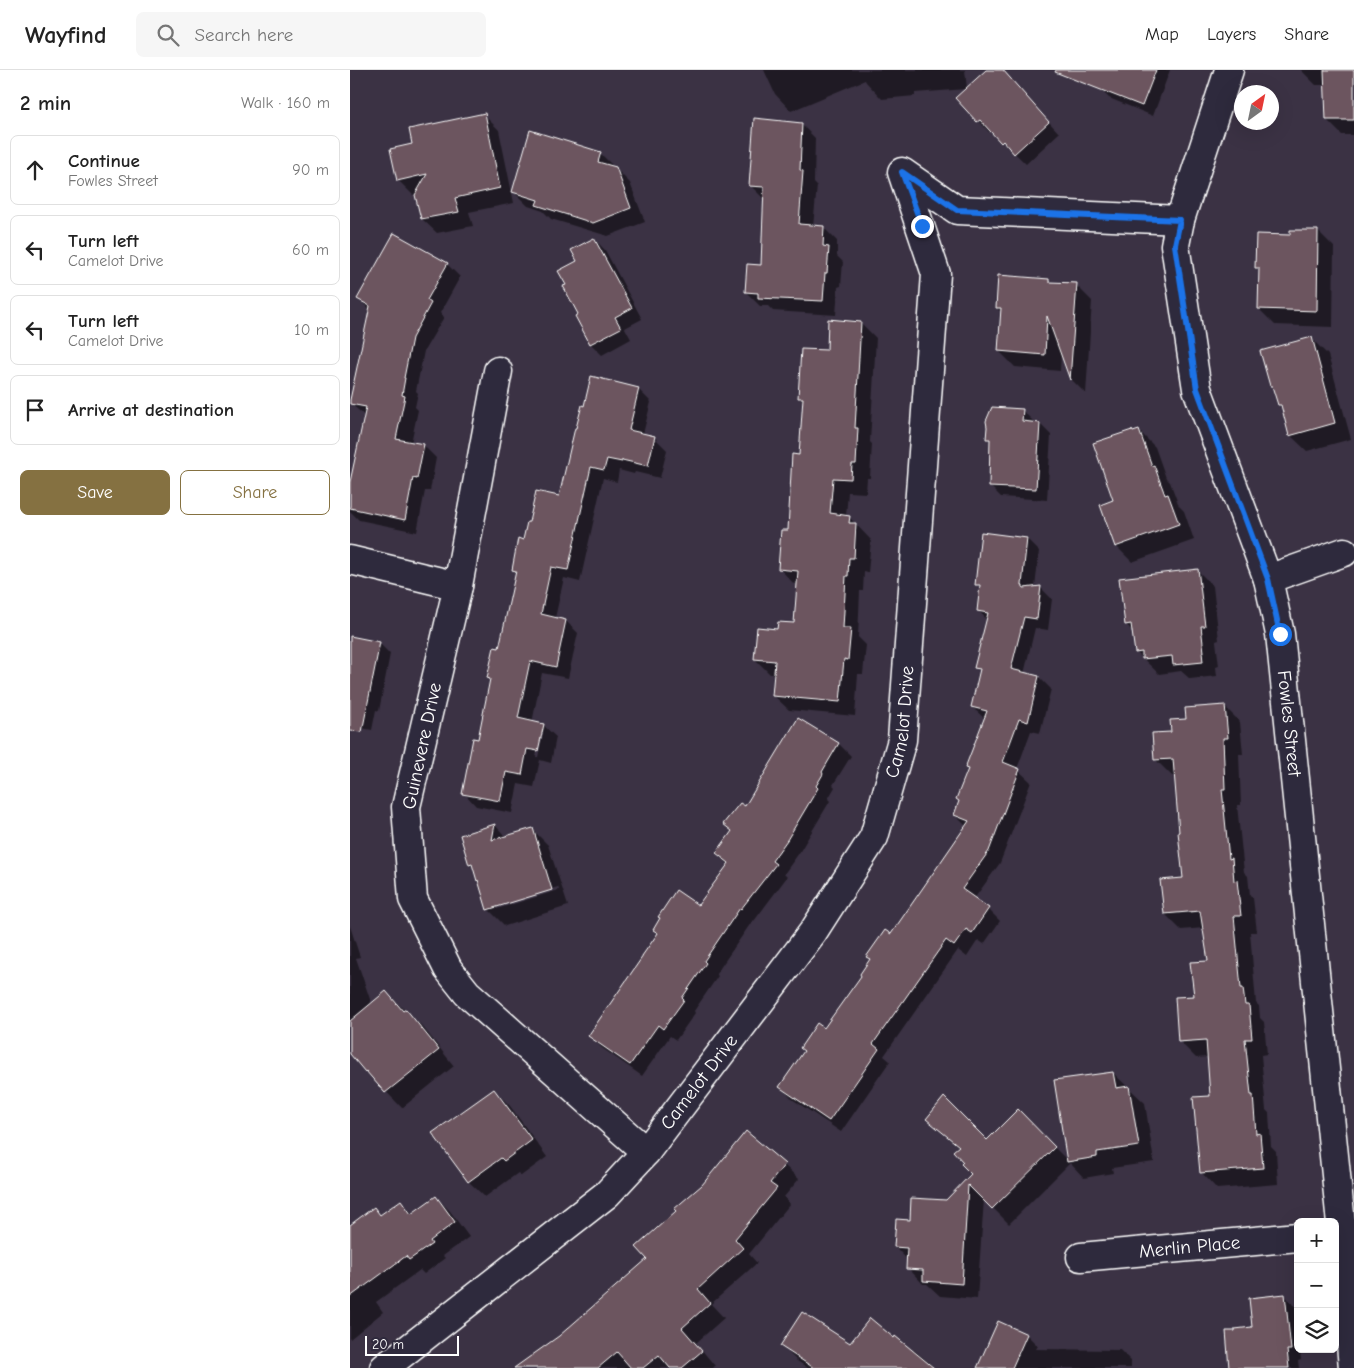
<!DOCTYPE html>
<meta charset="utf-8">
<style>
body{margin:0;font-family:"Comic Neue",sans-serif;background:#f6f6f6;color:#222}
.controls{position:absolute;right:15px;bottom:15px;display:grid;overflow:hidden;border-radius:8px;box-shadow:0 5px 20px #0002}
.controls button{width:45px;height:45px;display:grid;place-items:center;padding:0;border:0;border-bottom:1px solid #e0e0e0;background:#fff;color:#222;font:25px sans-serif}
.compass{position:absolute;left:884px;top:15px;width:45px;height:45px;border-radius:50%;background:#fff;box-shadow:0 5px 20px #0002;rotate:33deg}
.scale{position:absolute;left:15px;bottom:12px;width:94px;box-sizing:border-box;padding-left:5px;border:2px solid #fff;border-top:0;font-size:14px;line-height:18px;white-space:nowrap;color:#fff;-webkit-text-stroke:4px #2f2a3d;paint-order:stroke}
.stop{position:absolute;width:15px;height:15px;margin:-11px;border:4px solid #1a73e8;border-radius:50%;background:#fff}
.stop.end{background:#1a73e8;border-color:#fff;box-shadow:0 1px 5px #0008}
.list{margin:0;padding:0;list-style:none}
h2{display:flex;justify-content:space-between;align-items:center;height:65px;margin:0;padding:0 20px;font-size:21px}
h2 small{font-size:16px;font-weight:400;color:#767676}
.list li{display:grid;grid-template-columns:32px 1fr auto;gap:15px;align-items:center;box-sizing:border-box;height:70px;margin:0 10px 10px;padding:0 10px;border:1px solid #e0e0e0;border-radius:8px}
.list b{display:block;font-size:19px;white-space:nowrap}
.list p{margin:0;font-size:16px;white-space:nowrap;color:#767676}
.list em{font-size:16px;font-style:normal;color:#767676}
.actions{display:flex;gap:10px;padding:15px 20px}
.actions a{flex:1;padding:11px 0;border:1px solid #857141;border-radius:8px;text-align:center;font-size:18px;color:#857141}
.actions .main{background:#857141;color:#fff}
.icon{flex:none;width:28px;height:28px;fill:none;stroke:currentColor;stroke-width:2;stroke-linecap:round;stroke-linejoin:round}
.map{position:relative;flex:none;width:1004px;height:1298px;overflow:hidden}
header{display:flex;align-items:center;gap:30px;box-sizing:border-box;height:70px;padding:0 25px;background:#fff;border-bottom:1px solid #e0e0e0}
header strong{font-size:24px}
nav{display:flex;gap:28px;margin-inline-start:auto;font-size:18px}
.search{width:350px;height:45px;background:#f6f6f6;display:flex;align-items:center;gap:12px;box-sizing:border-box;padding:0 18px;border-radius:8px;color:#767676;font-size:19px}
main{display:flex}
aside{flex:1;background:#fff}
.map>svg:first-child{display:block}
</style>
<header>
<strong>Wayfind</strong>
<div class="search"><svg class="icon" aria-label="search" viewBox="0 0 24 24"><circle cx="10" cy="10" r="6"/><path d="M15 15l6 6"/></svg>Search here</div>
<nav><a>Map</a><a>Layers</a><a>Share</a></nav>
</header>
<main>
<aside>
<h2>2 min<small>Walk · 160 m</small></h2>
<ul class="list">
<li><svg class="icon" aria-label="ahead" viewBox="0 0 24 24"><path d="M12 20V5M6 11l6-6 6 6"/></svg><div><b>Continue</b><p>Fowles Street</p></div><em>90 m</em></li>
<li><svg class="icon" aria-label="left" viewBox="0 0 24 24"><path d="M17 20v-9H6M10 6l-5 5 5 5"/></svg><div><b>Turn left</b><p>Camelot Drive</p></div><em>60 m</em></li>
<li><svg class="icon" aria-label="left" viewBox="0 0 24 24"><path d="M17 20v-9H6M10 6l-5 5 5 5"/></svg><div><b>Turn left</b><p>Camelot Drive</p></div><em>10 m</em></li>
<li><svg class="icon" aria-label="arrive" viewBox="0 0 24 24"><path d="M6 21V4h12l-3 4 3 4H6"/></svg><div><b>Arrive at destination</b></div></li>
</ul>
<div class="actions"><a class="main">Save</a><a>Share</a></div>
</aside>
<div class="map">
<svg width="1004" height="1298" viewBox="0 0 1004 1298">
<rect width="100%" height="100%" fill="#3b3244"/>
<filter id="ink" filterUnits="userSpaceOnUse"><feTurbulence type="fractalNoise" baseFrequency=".02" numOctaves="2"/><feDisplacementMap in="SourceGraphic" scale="10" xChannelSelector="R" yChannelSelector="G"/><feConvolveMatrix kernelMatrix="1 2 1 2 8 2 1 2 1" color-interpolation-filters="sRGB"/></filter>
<g filter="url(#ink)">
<!-- shadow -->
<g fill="#0007" fill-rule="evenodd">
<polygon points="414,0 615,0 617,19 638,0 652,0 709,63 676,94 641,60 639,62 607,28 616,19 565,23 565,26 532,29 516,12 515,10 441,41 425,24"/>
<polygon points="754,0 820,0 803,46 759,28 748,17"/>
<polygon points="951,0 1004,0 1004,65 992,65 977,50 976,15 966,15"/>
<polygon points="134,45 149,60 164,133 119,142 123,156 87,163 72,149 66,124 63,125 48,110"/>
<polygon points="451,54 465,68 464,113 467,116 463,157 473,157 487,171 487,186 493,192 491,216 488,217 486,245 423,241 418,236 410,236 396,222 412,196 414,129 400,115"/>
<polygon points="250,83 280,113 295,152 258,166 201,149 193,141 178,136 164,122"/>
<polygon points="968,161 984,177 983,257 925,255 909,239 910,201 906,198 941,166"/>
<polygon points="244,169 255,180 292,249 275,258 281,269 252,285 241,274 226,246 230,244 217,215 229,192"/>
<polygon points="97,194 110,207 90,243 94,247 74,281 66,321 68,323 65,337 68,340 61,373 73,375 86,388 80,421 75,421 67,462 9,450 0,441 0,420 16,347 0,333 21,241 9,229"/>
<polygon points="699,210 701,213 726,215 742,231 736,324 721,309 711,283 710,301 665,297 649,281 652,243 647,238"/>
<polygon points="511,253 526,268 520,372 522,374 520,408 517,408 516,423 498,422 496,446 499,447 521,470 518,503 514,502 513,521 510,521 508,567 516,575 513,604 508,604 505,646 439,640 423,625 425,604 420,604 405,589 428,560 445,555 448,514 444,514 429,498 439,462 450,386 454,332 449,327 478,282"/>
<polygon points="961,268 978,285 1001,369 957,381 940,365 933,339 929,335 925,320 921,316"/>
<path d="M288 319 301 332 293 364 304 367 317 380 310 408 285 402 284 404 269 400 267 412 253 408 230 512 214 508 205 548 216 551 228 563 218 608 192 603 182 653 193 655 206 667 201 693 190 690 184 717 168 714 162 743 126 736 114 723 129 670 141 611 138 607 150 580 166 503 163 500 174 471 210 427ZM191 663H193L188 687H186Z"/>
<polygon points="672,340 683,351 683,354 690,354 701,365 697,430 651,427 640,416 642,372 638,368"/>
<polygon points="789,361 805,377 816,408 820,412 829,436 834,441 844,470 782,492 766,476 784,363"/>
<polygon points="677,469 689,481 685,518 690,517 702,529 698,560 685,558 674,604 689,607 701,619 690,663 681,661 667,699 681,712 650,793 624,829 638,839 650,851 634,874 628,870 617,887 608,880 534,986 540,991 491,1062 442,1029 431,1017 474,959 617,757 605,745 635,649 622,637 631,602 626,597 637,550 629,541 631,519 627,514"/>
<polygon points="848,501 863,516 869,570 866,571 869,596 866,597 867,606 840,609 831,601 809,604 786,582 783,562 776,554"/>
<polygon points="0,567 29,573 40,584 29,641 26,640 22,660 0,656"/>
<polygon points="874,636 890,652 893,684 889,684 891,735 887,735 894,802 898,806 900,825 903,828 907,862 900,862 906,933 909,936 910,948 914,952 917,984 911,985 916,1040 919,1043 921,1076 926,1081 928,1114 867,1119 851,1102 862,1027 858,987 846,988 830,972 859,892 854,858 831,860 815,844 834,809 826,706 822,706 806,690 822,663 838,650"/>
<polygon points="489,674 501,686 483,715 485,717 478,729 480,731 449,783 434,804 437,807 404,851 403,850 366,904 368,906 344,941 345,943 326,970 320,966 292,1006 252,978 240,966 309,864 304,859 348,837 379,795 367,783 383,763 375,754 395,738"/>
<path d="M145 755 156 767 182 759 198 775 218 836 155 856 138 839 124 798 120 794 111 765ZM208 817 209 820 147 839V836Z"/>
<polygon points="0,856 10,887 6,888 22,935 36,923 72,956 104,996 52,1038 16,1001 0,982"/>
<polygon points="763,1003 795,1033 804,1092 762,1098 763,1103 734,1108 720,1093 659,1154 634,1129 627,1229 590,1226 577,1214 573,1214 558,1198 558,1190 545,1177 561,1151 597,1131 623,1104 615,1092 609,1077 578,1049 637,1072 668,1041 718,1091"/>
<polygon points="144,1020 160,1036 197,1087 171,1106 168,1103 135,1127 118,1111"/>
<polygon points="434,1095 449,1109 434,1127 440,1134 399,1184 407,1193 361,1234 374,1248 346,1273 365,1296 363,1298 282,1298 281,1296 279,1298 167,1298"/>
<polygon points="86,1127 100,1141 119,1167 93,1186 95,1188 74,1204 70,1200 26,1232 33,1242 0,1269 0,1194 24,1139 31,1146 51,1131 63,1144"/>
<polygon points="934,1225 945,1236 948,1279 950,1279 951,1290 948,1291 949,1298 881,1298 903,1258"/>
<polygon points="649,1253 677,1265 688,1276 686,1279 770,1280 781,1291 781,1298 628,1298"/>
<polygon points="544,1270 563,1282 564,1280 585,1298 458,1298 447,1291 432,1276 500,1275"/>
</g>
<!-- building -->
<g fill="#6c545e" stroke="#fff">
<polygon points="636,0 653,0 699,52 664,84 653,71 651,73 630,50 627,52 605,28"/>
<polygon points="706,0 806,0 792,36 705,2"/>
<polygon points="974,0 1004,0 1004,50 976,50"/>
<polygon points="135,43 150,118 105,128 109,142 71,149 65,125 77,104 47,111 40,79 62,74 59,59"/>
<polygon points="404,48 452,53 450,100 453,101 449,154 474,156 473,176 479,177 477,203 475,203 473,231 408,228 408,223 395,222 397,194 411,195 414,117 399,116"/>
<polygon points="180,60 251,82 248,92 266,97 281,138 243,153 186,135 188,130 162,122"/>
<polygon points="940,160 968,160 967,241 908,239 909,198 905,198 906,164 940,165"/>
<polygon points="44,163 98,193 77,230 81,233 62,268 54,308 55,308 52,325 55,326 46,369 74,374 67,409 63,408 55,450 0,438 0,412 16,337 0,334 0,330 20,236 7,229"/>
<polygon points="244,168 282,238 265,247 271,258 240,274 225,246 228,244 213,216 216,215 208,201 227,191 221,180"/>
<polygon points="648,205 699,209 699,212 727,213 720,310 697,246 695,285 648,281 651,238 646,238"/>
<polygon points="478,249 511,252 505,358 508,358 506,394 502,394 501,409 483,408 480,443 500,446 499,453 506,453 504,488 499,488 498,506 496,506 493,558 501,558 498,590 494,589 490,632 422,626 425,591 404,589 407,557 427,559 428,552 444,553 448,501 428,499 431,460 438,460 442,384 449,385 453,328 448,328 451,279 477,280"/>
<polygon points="962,267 985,353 939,366 931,335 928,335 922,316 920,316 910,281"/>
<polygon points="241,306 289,318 279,360 305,366 298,396 272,390 272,392 257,389 254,400 241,397 218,500 201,497 191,544 216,550 206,597 180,591 168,648 194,654 188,681 177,679 172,705 156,702 150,731 112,724 123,668 128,669 140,609 137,608 144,577 149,578 166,501 162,500 168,468 173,470 177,452 179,452 186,421 209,426 225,358 226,358 232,335 234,336"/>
<polygon points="642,337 673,339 672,351 690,353 686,419 639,417 640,369 636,369 637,357 636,351"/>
<polygon points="782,360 783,362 789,360 802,396 804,395 815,425 818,424 829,454 765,477 750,435 763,430 743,373"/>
<polygon points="631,462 677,468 672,515 674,518 691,516 687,549 674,547 661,599 689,606 678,652 669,649 653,692 670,699 639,781 612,819 639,838 622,863 616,859 604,876 596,870 523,974 529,979 479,1051 429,1017 454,981 450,978 467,953 474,958 511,906 510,904 520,889 516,887 535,860 541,864 619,751 604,745 609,731 606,729 618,699 615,698 637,641 621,637 630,599 624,598 638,543 627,541 630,515 625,515"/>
<polygon points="848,499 855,556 851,556 854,582 852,582 853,592 823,595 822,586 792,589 792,582 785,583 781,554 775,555 769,508"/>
<polygon points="0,566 30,572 12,662 0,661"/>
<polygon points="875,635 878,668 873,668 875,719 872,719 879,789 882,788 884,811 887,810 891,846 884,846 891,918 893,918 895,935 899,935 902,969 895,969 901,1025 903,1025 906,1064 910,1063 913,1098 850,1103 843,1027 860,1026 856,970 828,972 825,927 844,926 840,892 858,891 850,841 814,844 810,810 833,808 828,762 829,762 823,689 804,690 802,663 821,662 820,650 836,649 835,638"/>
<polygon points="448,648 489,673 472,702 473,704 466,716 468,718 437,770 422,791 426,794 391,839 390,838 354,891 356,893 332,928 334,930 313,959 308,955 280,995 238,966 293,886 292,886 308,863 303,860 310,848 308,847 326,820 348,835 379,793 366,783 382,761 373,754 390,733 395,736"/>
<polygon points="145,754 142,770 183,758 202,820 137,840 128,810 127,811 122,794 119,795 110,765"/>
<polygon points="36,921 53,941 56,939 89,980 35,1023 16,1001 15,1002 0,984 0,951"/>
<polygon points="763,1002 766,1018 779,1016 789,1076 747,1082 747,1087 717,1092 704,1010"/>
<polygon points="144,1019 182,1070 154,1091 151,1088 118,1112 82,1063"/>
<polygon points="594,1027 637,1070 668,1039 705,1077 642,1139 618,1115 612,1214 573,1211 573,1200 556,1199 557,1178 544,1177 546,1149 560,1150 561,1128 596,1130 621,1104 611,1094 613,1092 603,1081 609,1076 576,1049"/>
<polygon points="396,1061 435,1094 420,1113 427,1118 385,1169 393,1178 348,1219 360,1233 332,1258 352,1281 332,1298 320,1298 309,1285 293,1298 281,1298 267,1282 248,1298 164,1298 209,1266 297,1189 286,1177 326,1141 324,1139 352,1115"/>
<polygon points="86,1126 105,1152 80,1171 82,1174 59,1190 56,1186 0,1227 0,1155 24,1137 30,1145 51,1130 61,1144"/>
<polygon points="935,1224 941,1280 937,1280 939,1298 879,1298 876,1261 885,1261 885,1259 902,1257 899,1228"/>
<polygon points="452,1242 500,1273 520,1248 544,1268 545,1266 584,1298 464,1298 430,1276"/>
<polygon points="648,1251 677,1264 662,1298 627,1298"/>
</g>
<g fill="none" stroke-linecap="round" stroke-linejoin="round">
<defs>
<g id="street">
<path id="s1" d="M879 0 830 150 825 175 847 319 918 509 930 564 992 1163 1003 1298"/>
<polyline points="148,301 108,516 56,737 63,829 98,899 117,923 296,1082"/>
<polyline points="0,490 108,516"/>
<polyline points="918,509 994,482"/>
<path id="s2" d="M731 1187 948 1167"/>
<path id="s3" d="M34 1298 257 1124 296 1082 463 862 524 767 552 670 586 204 552 102 607 140 830 150"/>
</g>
</defs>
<!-- street casing -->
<use href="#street" stroke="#fff" stroke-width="31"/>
<!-- street -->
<use href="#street" stroke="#2f2a3d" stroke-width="28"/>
</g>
</g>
<g fill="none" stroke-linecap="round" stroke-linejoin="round" filter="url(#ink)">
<!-- route -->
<polyline stroke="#1a73e8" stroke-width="6" points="572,156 552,102 607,140 830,150 825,175 847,319 918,509 930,564"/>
</g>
<g text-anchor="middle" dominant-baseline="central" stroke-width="4.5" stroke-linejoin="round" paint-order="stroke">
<!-- street labels -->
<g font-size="19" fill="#fff" stroke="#2f2a3d">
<text stroke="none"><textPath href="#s3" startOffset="848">Camelot Drive</textPath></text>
<text stroke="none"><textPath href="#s1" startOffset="678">Fowles Street</textPath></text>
<text transform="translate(72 676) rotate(-78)">Guinevere Drive</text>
<text stroke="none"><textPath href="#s3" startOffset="428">Camelot Drive</textPath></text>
<text stroke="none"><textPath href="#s2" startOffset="109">Merlin Place</textPath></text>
</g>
</g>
</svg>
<div class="controls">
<button>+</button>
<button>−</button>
<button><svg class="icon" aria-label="layers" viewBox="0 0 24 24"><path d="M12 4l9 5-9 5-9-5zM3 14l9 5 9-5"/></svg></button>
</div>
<svg class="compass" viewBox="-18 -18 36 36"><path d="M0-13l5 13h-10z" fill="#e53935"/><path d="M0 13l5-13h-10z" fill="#767676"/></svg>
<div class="scale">20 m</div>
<div class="stop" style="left:930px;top:564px"></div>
<div class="stop end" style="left:572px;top:156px"></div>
</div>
</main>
